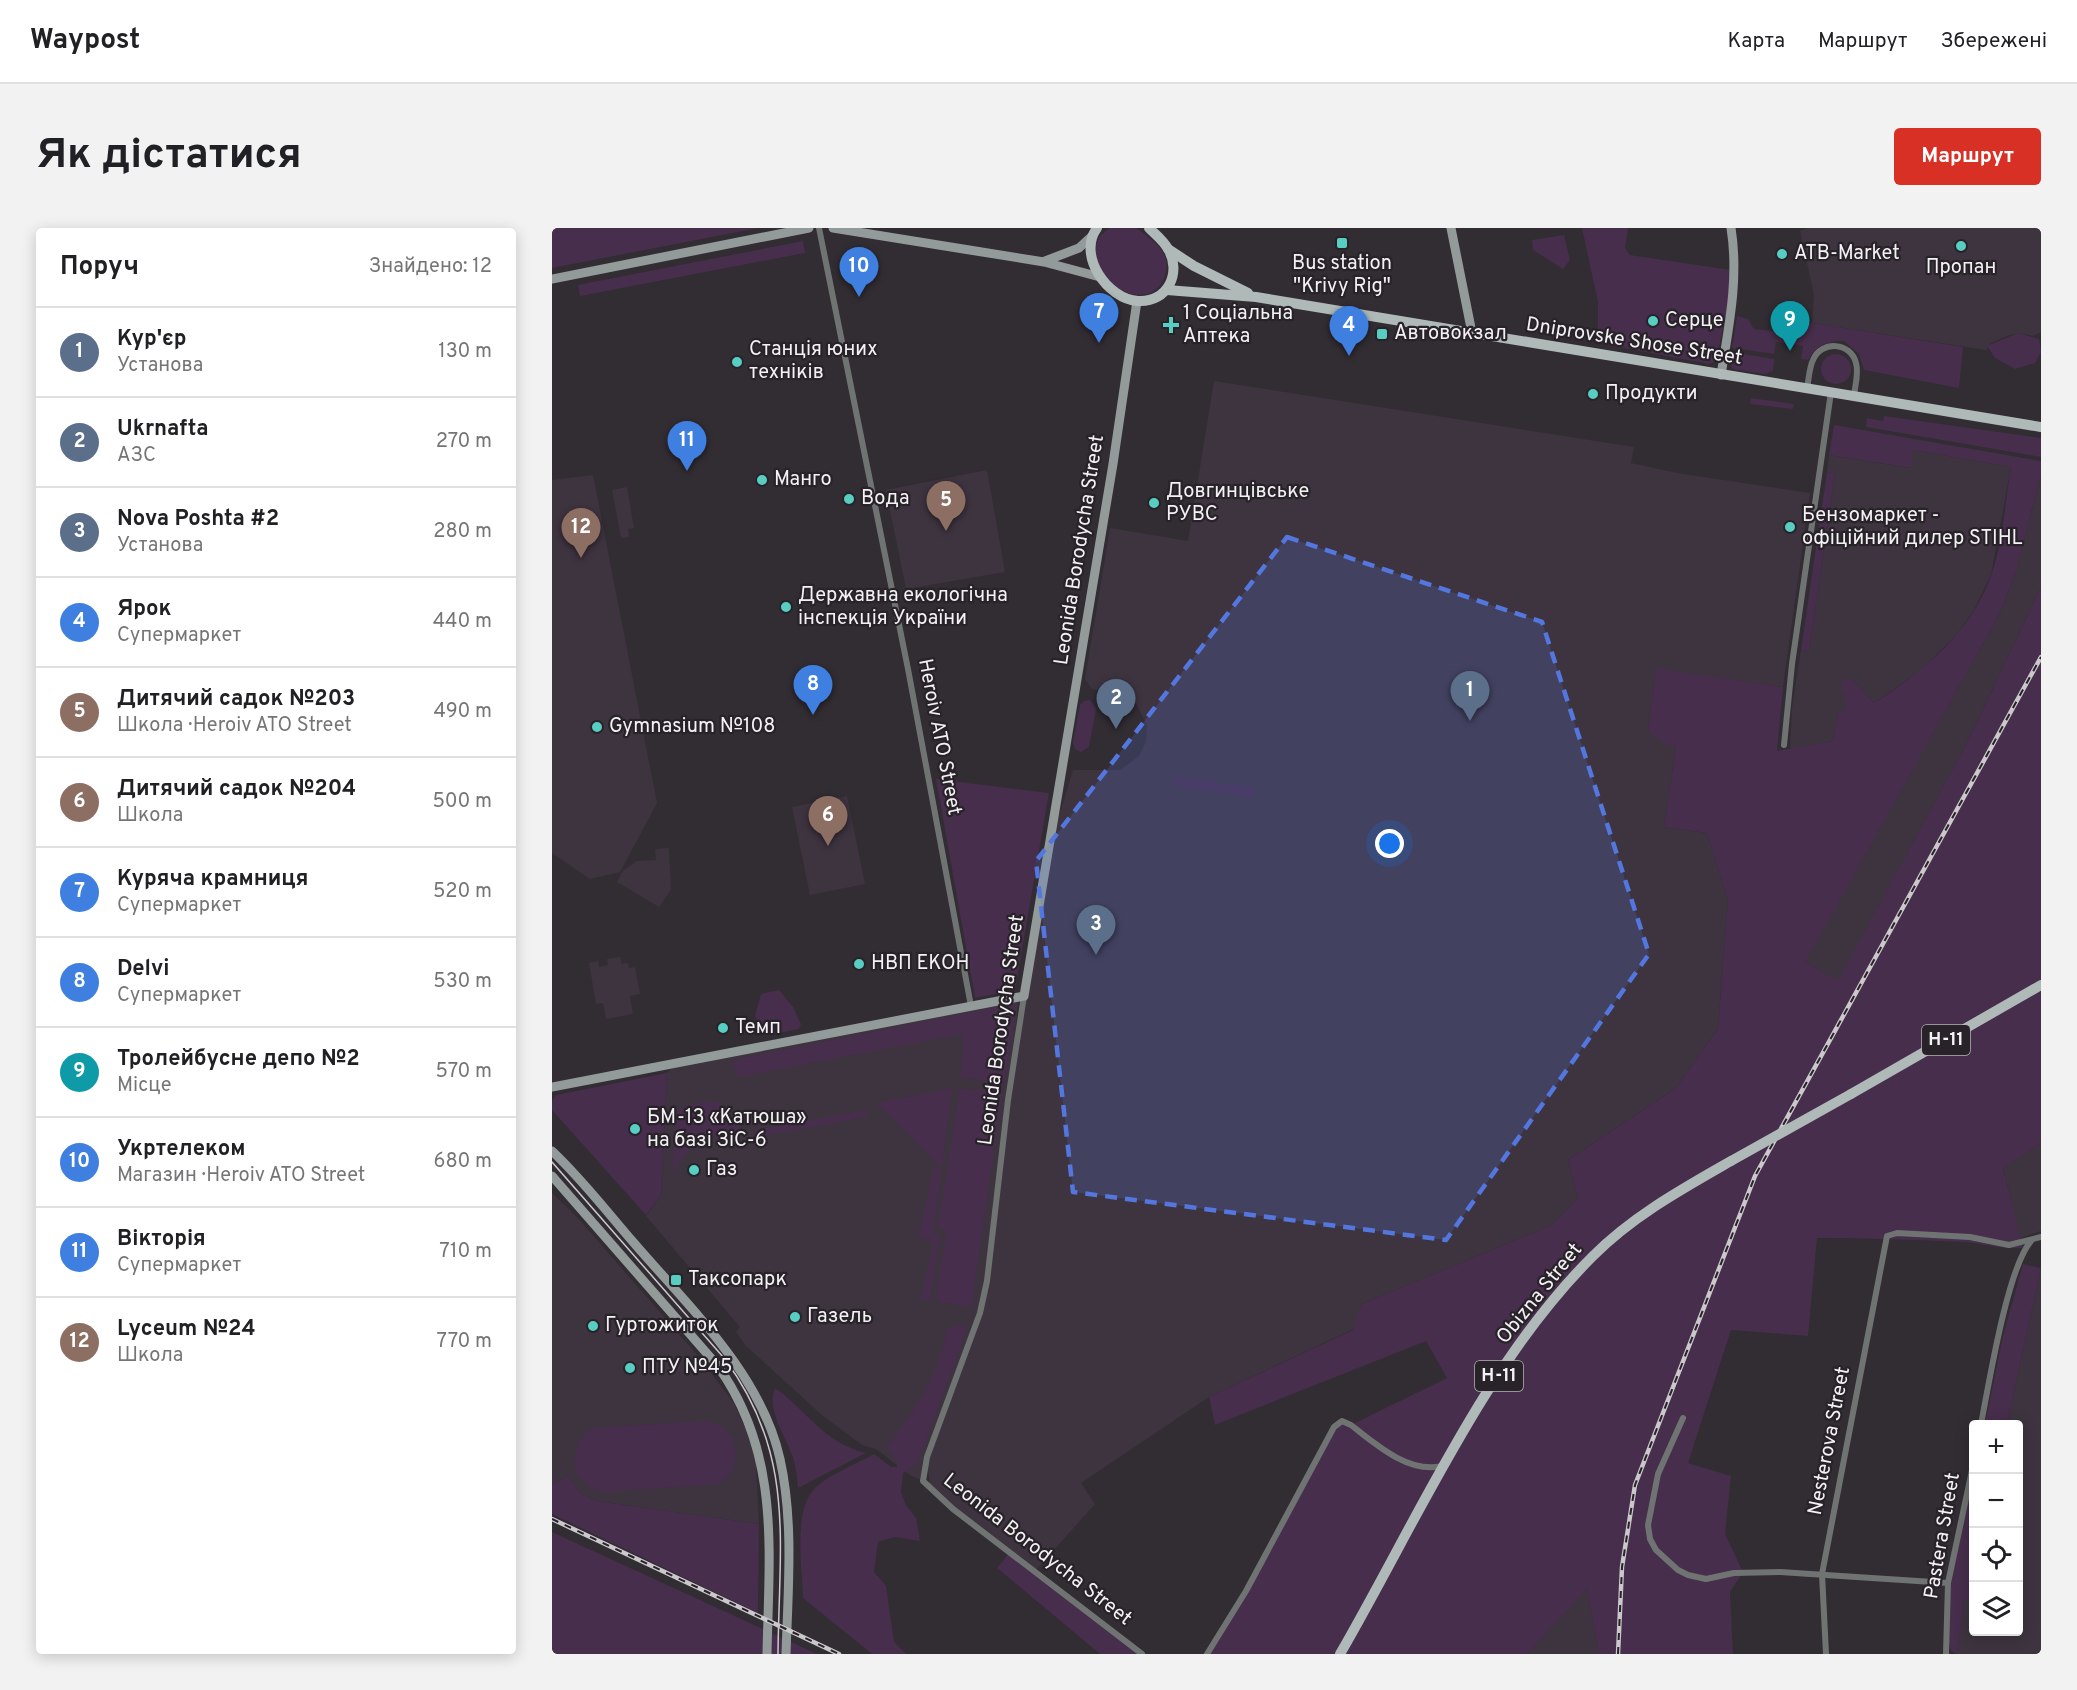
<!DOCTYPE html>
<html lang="uk">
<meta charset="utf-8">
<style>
body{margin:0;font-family:Overpass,sans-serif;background:#f2f2f2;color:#202124}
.controls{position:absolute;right:18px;bottom:18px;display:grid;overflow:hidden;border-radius:6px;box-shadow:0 3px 15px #0003}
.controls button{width:54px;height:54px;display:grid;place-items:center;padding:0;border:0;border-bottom:2px solid #e0e0e0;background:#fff;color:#202124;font:30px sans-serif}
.you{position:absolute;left:838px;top:616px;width:21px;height:21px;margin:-15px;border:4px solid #fff;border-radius:50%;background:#1a73e8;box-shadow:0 0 0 9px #1a73e833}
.badge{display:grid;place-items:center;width:39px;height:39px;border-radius:50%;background:#d93025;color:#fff;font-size:20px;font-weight:700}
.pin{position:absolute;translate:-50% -50px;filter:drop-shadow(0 2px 3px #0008)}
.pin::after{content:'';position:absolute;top:32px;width:21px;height:18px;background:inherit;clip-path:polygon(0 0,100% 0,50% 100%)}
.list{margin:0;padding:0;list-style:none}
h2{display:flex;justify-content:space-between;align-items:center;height:78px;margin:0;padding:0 24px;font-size:26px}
h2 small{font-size:20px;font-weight:400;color:#757577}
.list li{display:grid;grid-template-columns:39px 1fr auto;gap:18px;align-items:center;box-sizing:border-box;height:90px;padding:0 24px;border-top:2px solid #e0e0e0}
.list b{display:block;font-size:22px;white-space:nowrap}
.list p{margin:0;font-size:20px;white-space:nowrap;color:#757577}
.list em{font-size:20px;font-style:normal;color:#757577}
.icon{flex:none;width:33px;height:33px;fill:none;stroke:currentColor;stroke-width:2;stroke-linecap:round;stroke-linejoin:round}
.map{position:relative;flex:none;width:1489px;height:1426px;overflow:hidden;border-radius:6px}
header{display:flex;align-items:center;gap:36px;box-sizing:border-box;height:84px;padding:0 30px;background:#fff;border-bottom:2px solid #e0e0e0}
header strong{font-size:28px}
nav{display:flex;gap:33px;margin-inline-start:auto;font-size:21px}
.intro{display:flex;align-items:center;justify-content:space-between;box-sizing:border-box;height:144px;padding:0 36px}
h1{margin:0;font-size:42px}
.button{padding:15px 27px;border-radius:6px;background:#d93025;color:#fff;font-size:21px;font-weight:700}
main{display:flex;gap:36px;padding:0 36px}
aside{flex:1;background:#fff;border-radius:6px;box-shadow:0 3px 15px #0003}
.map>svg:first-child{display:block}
</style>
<header>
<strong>Waypost</strong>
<nav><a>Карта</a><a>Маршрут</a><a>Збережені</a></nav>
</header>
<div class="intro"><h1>Як дістатися</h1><a class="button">Маршрут</a></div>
<main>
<aside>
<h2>Поруч<small>Знайдено: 12</small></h2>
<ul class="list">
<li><span class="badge" style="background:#5c6f8a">1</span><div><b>Кур'єр</b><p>Установа</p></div><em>130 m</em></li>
<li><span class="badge" style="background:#5c6f8a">2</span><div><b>Ukrnafta</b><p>АЗС</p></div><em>270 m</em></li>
<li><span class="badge" style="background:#5c6f8a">3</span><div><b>Nova Poshta #2</b><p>Установа</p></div><em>280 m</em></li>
<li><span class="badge" style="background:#3f7fe0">4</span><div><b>Ярок</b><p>Супермаркет</p></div><em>440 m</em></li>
<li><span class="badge" style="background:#8d6e63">5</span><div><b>Дитячий садок №203</b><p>Школа · Heroiv ATO Street</p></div><em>490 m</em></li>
<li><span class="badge" style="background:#8d6e63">6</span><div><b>Дитячий садок №204</b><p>Школа</p></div><em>500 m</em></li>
<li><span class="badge" style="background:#3f7fe0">7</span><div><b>Куряча крамниця</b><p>Супермаркет</p></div><em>520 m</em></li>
<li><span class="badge" style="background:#3f7fe0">8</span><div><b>Delvi</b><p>Супермаркет</p></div><em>530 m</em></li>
<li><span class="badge" style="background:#0f9aa8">9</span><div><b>Тролейбусне депо №2</b><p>Місце</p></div><em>570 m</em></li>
<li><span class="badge" style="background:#3f7fe0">10</span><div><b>Укртелеком</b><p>Магазин · Heroiv ATO Street</p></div><em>680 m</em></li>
<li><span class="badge" style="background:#3f7fe0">11</span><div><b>Вікторія</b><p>Супермаркет</p></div><em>710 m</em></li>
<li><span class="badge" style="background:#8d6e63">12</span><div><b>Lyceum №24</b><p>Школа</p></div><em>770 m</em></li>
</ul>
</aside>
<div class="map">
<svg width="1489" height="1426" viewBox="0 0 1489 1426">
<rect width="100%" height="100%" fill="#322c33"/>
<!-- built -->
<g fill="#3e3440">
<polygon points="1255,0 1489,0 1489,104 1481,108 1466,105 1455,108 1439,115 1434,122 1260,95 1262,67 1248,3"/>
<polygon points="662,153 1082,219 1079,235 1125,245 1258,265 1231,459 1104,441 1096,503 1124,518 1112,599 1155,605 1176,672 1166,801 1124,860 1016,932 1026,970 1000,997 810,1076 808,1098 657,1169 529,1255 543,1276 482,1344 378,1259 375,1232 371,1253 358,1247 324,1221 310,1217 271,1188 194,1118 184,1104 188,1099 94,988 109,967 115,845 119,841 466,772 462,825 492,637 521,542 568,542 587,528 594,514 595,498 585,477 573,467 540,461 533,451 558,300 636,313"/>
<polygon points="1361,222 1459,239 1439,347 1422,382 1405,406 1369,442 1322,475 1301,452 1293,484 1286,484 1281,513 1238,521 1240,480 1249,422 1257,423 1283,245 1275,244 1277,227 1358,240"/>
<polygon points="435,242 453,344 354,361 334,262"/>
<polygon points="41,247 105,575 68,644 38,651 0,625 0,252"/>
<polygon points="1489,247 1489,359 1418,509 1286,754 1252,734 1447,387 1464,343"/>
<polygon points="75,259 82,300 76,301 77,309 69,310 60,262"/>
<polygon points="295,568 313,656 258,667 240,579"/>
<polygon points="117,620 119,662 107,679 65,654 71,643 85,633 104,632 103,621"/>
<polygon points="68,729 70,736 76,735 77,740 83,739 88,766 78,768 81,786 54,791 51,775 44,776 37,735 46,733 47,739 56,737 55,731"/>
<polygon points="1489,915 1489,1003 1468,1010 1451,939"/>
<polygon points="0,965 24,988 147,1129 181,1174 197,1208 204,1235 207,1296 45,1273 28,1265 16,1248 0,1257"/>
<polygon points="1489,1040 1489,1426 1405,1426 1412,1371 1421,1372 1422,1404 1466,1404 1466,1196 1455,1196"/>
<polygon points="1035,1359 1047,1426 975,1426"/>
</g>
<!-- green -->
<g fill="#472e4c">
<polygon points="0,0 206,0 0,40"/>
<path d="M558 0H584C593 6 602 13 609 21 622 38 611 66 589 67 568 68 545 46 544 26 543 13 547 7 558 0Z"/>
<polygon points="1030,0 1076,0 1073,20 1078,27 1179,42 1178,66 1164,133 1157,136 1046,115 1046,74"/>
<polygon points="1012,7 1018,32 1011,41 981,22 980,12"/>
<polygon points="251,13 253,25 28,68 26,57"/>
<path d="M1185 88 1196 91 1202 101 1221 103 1234 96 1260 95 1411 119 1407 160 1312 142 1307 126 1292 113C1275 112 1264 117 1256 132L1249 131 1251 118 1224 114 1222 126 1180 120Z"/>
<polygon points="1466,105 1487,111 1489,124 1483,135 1463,141 1443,130 1435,118"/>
<polygon points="1179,124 1222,131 1221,143 1213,146 1181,141 1177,134"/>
<circle cx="1284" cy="141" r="15"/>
<polygon points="1199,170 1242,176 1241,181 1198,176"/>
<polygon points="1332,188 1489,210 1489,229 1314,199 1315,190 1331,193"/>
<path d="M1282 197 1489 233V247L1464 343 1447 387 1253 734 1286 753 1418 509 1489 359V915L1451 940 1471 1020C1450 1022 1431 1015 1411 1014 1362 1012 1314 1010 1265 1010L1256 1108 1179 1102 1136 1235 1179 1248 1173 1306 1191 1344 1178 1364 1181 1426H1047L1035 1360 975 1426H655L694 1363 782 1199 790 1193 799 1197 895 1150 874 1113 663 1197 657 1169 801 1102 810 1076 1000 997 1026 970 1016 932 1124 860 1166 801 1176 672 1155 605 1112 599 1124 518 1115 517 1096 503 1104 440 1231 459 1225 523 1281 513 1286 484H1293L1295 468 1290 466V451L1301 452 1322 475C1372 443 1418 405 1439 348 1451 315 1453 274 1459 239L1361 222 1359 240 1277 227Z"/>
<polygon points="1275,244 1283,245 1257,423 1249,422"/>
<polygon points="538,472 544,481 537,519 529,524 523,521 521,515 528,477 532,473"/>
<polygon points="622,548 701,560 700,569 620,557"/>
<polygon points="384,551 497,565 463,762 423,770"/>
<polygon points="227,762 241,779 249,796 247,801 212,808 203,788 209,766"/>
<polygon points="465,775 452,855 408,849 412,806 185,849 180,832"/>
<polygon points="115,845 109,967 94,987 0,882 0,873 4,867"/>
<polygon points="400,860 381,1006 388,1007 378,1073 369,1072 381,1014 367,1009 381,942 389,939 324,875"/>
<polygon points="408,860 450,865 419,1079 384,1073 394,1003 386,1000"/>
<path d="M154 873 167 874 189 902C182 908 176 908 167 909 142 913 130 926 120 947L124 886 132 879Z"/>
<polygon points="314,882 315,889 204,909 202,902"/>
<polygon points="1471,1036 1489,1040 1455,1196 1433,1196 1451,1108"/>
<path d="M409 1097 414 1099 413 1107 371 1220 361 1239 351 1245 349 1264 354 1277 364 1290 368 1313 343 1309 326 1314 322 1344 334 1358 342 1414 354 1426H320L251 1370C250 1340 241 1284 262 1261 274 1248 306 1235 322 1226L339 1239H345V1233L335 1218C361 1187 388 1145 394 1104L399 1099Z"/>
<path d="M223 1160C257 1184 270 1214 314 1225L246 1260C245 1249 244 1237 240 1227 233 1207 214 1181 223 1160Z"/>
<path d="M150 1193C186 1194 196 1238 166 1256L51 1264C18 1257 12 1216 42 1200Z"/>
<polygon points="16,1248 28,1265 45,1273 207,1296 206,1385 0,1286 0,1257"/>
<path d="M1421 1251V1372H1412L1405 1426 1400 1424C1384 1397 1414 1285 1421 1251Z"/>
<polygon points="0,1304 265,1426 0,1426"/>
<polygon points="458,1324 590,1426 548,1426 445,1340"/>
</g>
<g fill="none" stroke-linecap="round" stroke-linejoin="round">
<!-- street -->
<g stroke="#6f7473" stroke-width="6">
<polyline points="267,0 356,441 419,778"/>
<path d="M1255 160C1257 151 1257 140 1261 132 1269 112 1299 114 1304 135 1307 145 1303 158 1302 168"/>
<polyline points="1232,517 1240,436 1279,164"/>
<polyline points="472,768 456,872 435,1053 428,1085 375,1229 371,1253 401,1281 590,1426"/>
<polyline points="1131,1190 1106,1246 1096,1297 1098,1311 1104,1322 1126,1342 1136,1347 1154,1351 1182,1345 1228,1344 1396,1355"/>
<path d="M1429 1196C1437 1156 1455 1041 1479 1013"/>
<path d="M655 1426 694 1363 782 1199 790 1193 799 1197C823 1216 857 1246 890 1238"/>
<polyline points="1274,1426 1270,1346 1335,1008 1345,1005 1418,1009 1457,1017 1489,1009"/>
<polyline points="1394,1426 1396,1355 1422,1233"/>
</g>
<!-- secondary -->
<g stroke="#939b9a" stroke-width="9">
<polyline points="281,0 492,34 548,49"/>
<polyline points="899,0 920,105"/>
<polyline points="493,33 527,20 540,8"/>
<polyline points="0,51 257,0"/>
<path d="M1169 147C1177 97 1187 50 1179 0"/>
<polyline points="0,859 472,768 561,236 585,73"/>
<path d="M0 923C30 951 55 984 82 1015 137 1079 209 1146 228 1231 242 1294 236 1362 234 1426"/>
<path d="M0 948 165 1137C229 1225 217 1323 215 1426"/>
</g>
<!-- primary -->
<g stroke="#afbab8" stroke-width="10">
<path d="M545 0C525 27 555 71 586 73 616 75 630 44 616 21 612 13 603 6 597 0"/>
<polyline points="616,21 642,38 696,65"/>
<polyline points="615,62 704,69 1489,199"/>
<polyline points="1299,866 1489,757"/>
<path d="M788 1426C864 1295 933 1135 1041 1028 1081 988 1130 961 1179 933"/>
</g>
<!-- tram -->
<path stroke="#cbc8cc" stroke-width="1.5" d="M0 934 172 1130C244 1226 227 1314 226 1426"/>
<defs>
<g id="rail">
<polyline points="0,1291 287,1426"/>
<polyline points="1066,1426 1070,1339 1083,1257 1203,948 1489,429"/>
</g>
</defs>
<!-- rail casing -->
<use href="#rail" stroke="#cbc8cc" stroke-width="4.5"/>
<!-- rail -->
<use href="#rail" stroke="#282229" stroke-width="2" stroke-dasharray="7" stroke-linecap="butt"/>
<!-- primary-bridge -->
<polyline stroke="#afbab8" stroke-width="10" points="1179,933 1299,866"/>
</g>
<!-- marked area -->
<path fill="#5377df" fill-opacity="0.2" stroke="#5377df" stroke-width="4.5" stroke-dasharray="12 8" stroke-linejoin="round" d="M735 309 990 394 1097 726 894 1012 521 964 484 633Z"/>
<!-- markers -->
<g fill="#57cec1" stroke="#282229" stroke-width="2">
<rect x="784" y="9" width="12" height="12" rx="3"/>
<circle cx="1409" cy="18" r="6"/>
<circle cx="1230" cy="26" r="6"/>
<circle cx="1101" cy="93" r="6"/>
<path d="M616 88h6v6h6v6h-6v6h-6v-6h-6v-6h6z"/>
<rect x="824" y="100" width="12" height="12" rx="3"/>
<circle cx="185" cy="134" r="6"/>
<circle cx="1041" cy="166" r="6"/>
<circle cx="210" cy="252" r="6"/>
<circle cx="297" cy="271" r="6"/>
<circle cx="602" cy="275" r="6"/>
<circle cx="1238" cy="299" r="6"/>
<circle cx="234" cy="379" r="6"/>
<circle cx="45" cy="499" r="6"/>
<circle cx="307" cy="736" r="6"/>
<circle cx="171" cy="800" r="6"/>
<circle cx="83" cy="901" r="6"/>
<circle cx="142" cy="942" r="6"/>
<rect x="118" y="1046" width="12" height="12" rx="3"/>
<circle cx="243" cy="1089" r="6"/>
<circle cx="41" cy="1098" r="6"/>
<circle cx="78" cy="1140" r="6"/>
</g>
<g text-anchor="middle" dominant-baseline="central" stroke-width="4.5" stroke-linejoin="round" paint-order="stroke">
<!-- shield labels -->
<g fill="#282229" stroke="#b7b3b8" stroke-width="1.5">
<rect x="1370" y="797" width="48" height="30" rx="4.5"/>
<rect x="923" y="1133" width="48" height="30" rx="4.5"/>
</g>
<g font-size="18" font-weight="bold" fill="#f4f1f5">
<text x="1394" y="812">Н-11</text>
<text x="947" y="1148">Н-11</text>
</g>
<!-- poi labels -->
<g font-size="20" fill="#f4f1f5" stroke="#282229" text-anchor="start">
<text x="1242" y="26">ATB-Market</text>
<text x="790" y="36" text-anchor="middle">Bus station<tspan x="790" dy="23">"Krivy Rig"</tspan></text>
<text x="1409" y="40" text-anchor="middle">Пропан</text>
<text x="631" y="86">1 Соціальна<tspan x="631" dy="23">Аптека</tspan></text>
<text x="1113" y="93">Серце</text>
<text x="842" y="106">Автовокзал</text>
<text x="197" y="122">Станція юних<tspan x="197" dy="23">техніків</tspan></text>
<text x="1053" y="166">Продукти</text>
<text x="222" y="252">Манго</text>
<text x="614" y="264">Довгинцівське<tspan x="614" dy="23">РУВС</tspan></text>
<text x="309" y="271">Вода</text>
<text x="1250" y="288">Бензомаркет -<tspan x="1250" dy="23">офіційний дилер STIHL</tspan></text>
<text x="246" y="368">Державна екологічна<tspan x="246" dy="23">інспекція України</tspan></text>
<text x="57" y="499">Gymnasium №108</text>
<text x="319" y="736">НВП ЕКОН</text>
<text x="183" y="800">Темп</text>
<text x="95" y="890">БМ-13 «Катюша»<tspan x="95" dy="23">на базі ЗіС-6</tspan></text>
<text x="154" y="942">Газ</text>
<text x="136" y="1052">Таксопарк</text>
<text x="255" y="1089">Газель</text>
<text x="53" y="1098">Гуртожиток</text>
<text x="90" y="1140">ПТУ №45</text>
</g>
<!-- street labels -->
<g font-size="20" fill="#f4f1f5" stroke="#282229">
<text transform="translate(1082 114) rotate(9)">Dniprovske Shose Street</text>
<text transform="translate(528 322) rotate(-81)">Leonida Borodycha Street</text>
<text transform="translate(387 509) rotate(79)">Heroiv ATO Street</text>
<text transform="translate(450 802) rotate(-82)">Leonida Borodycha Street</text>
<text transform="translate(988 1066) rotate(-51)">Obizna Street</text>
<text transform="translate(1278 1213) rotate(-79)">Nesterova Street</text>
<text transform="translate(1391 1308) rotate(-80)">Pastera Street</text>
<text transform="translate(485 1322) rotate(38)">Leonida Borodycha Street</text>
</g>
</g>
</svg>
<div class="controls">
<button>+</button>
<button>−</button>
<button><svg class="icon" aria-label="locate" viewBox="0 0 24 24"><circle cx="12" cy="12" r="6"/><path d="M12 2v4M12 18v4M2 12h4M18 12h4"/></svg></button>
<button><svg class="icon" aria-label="layers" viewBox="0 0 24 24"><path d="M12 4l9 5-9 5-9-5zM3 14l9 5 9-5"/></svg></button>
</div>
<div class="you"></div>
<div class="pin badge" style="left:918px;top:493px;background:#5c6f8a">1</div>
<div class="pin badge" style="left:564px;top:501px;background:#5c6f8a">2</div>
<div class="pin badge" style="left:544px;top:727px;background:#5c6f8a">3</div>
<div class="pin badge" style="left:797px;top:128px;background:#3f7fe0">4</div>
<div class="pin badge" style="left:394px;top:303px;background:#8d6e63">5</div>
<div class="pin badge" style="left:276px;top:618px;background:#8d6e63">6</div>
<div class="pin badge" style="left:547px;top:115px;background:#3f7fe0">7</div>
<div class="pin badge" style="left:261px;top:487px;background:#3f7fe0">8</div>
<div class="pin badge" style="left:1238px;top:123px;background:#0f9aa8">9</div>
<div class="pin badge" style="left:307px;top:69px;background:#3f7fe0">10</div>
<div class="pin badge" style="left:135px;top:243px;background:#3f7fe0">11</div>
<div class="pin badge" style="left:29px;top:330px;background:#8d6e63">12</div>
</div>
</main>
